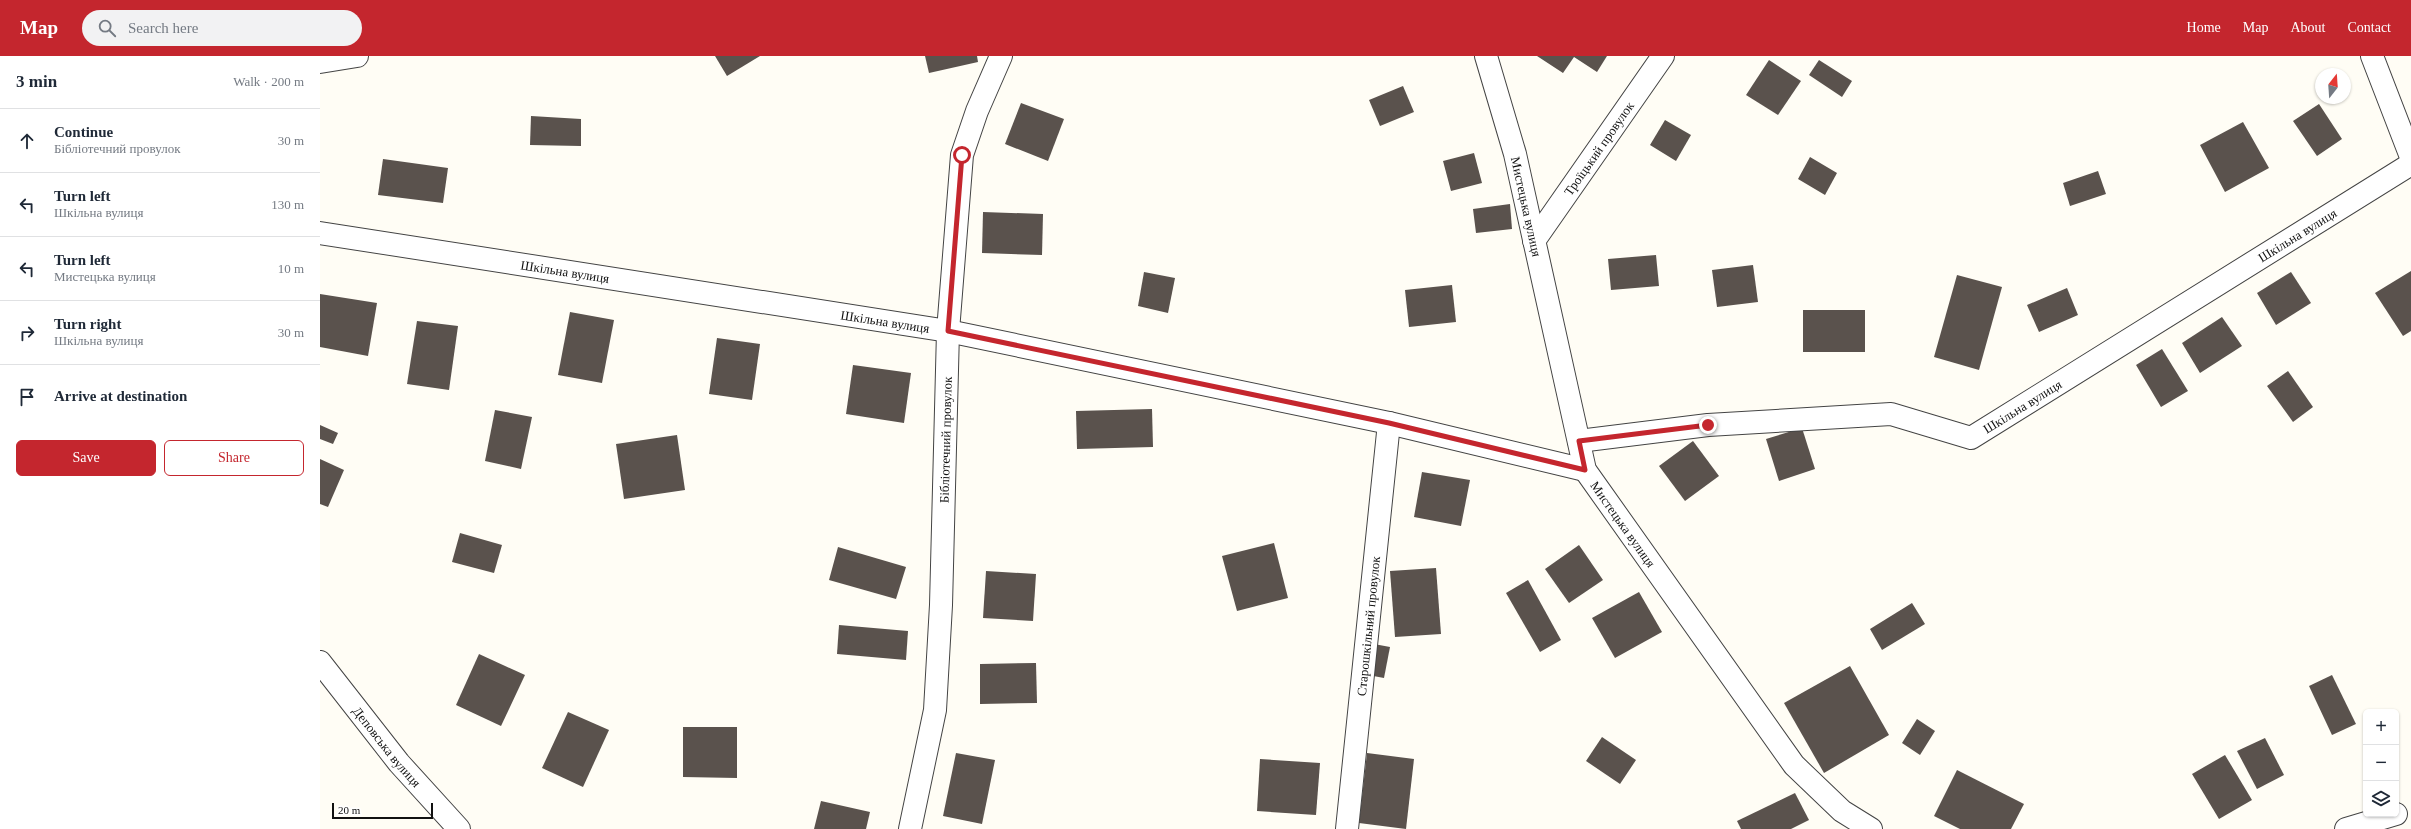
<!DOCTYPE html>
<meta charset="utf-8">
<style>
body{margin:0;font-family:"Times New Roman",serif;background:#f2f2f3;color:#1f2937}
.controls{position:absolute;right:12px;bottom:12px;display:grid;overflow:hidden;border-radius:6px;box-shadow:0 1px 3px #0004}
.controls button{width:36px;height:36px;display:grid;place-items:center;padding:0;border:0;border-bottom:1px solid #e0e1e3;background:#fff;color:#1f2937;font:20px sans-serif}
.compass{position:absolute;left:1995px;top:12px;width:36px;height:36px;border-radius:50%;background:#fff;box-shadow:0 1px 3px #0004;rotate:17deg}
.scale{position:absolute;left:12px;bottom:10px;width:101px;box-sizing:border-box;padding-left:4px;border:2px solid #111;border-top:0;font-size:11px;line-height:14px;white-space:nowrap;color:#111;-webkit-text-stroke:3px #fff;paint-order:stroke}
.stop{position:absolute;width:12px;height:12px;margin:-9px;border:3px solid #c4262e;border-radius:50%;background:#fff}
.stop.end{background:#c4262e;border-color:#fff;box-shadow:0 1px 4px #0008}
.list{margin:0;padding:0;list-style:none}
h2{display:flex;justify-content:space-between;align-items:center;height:52px;margin:0;padding:0 16px;font-size:17px}
h2 small{font-size:13px;font-weight:400;color:#747a83}
.list li{display:grid;grid-template-columns:26px 1fr auto;gap:12px;align-items:center;box-sizing:border-box;height:64px;padding:0 16px;border-top:1px solid #e0e1e3}
.list b{display:block;font-size:15px;white-space:nowrap}
.list p{margin:0;font-size:13px;white-space:nowrap;color:#747a83}
.list em{font-size:13px;font-style:normal;color:#747a83}
.actions{display:flex;gap:8px;padding:12px 16px}
.actions a{flex:1;padding:9px 0;border:1px solid #c4262e;border-radius:6px;text-align:center;font-size:14px;color:#c4262e}
.actions .main{background:#c4262e;color:#fff}
.icon{flex:none;width:22px;height:22px;fill:none;stroke:currentColor;stroke-width:2;stroke-linecap:round;stroke-linejoin:round}
.map{position:relative;flex:none;width:2091px;height:773px;overflow:hidden}
header{display:flex;align-items:center;gap:24px;box-sizing:border-box;height:56px;padding:0 20px;background:#c4262e;color:#fff}
header strong{font-size:19px}
nav{display:flex;gap:22px;margin-inline-start:auto;font-size:14px}
.search{width:280px;height:36px;background:#f2f2f3;display:flex;align-items:center;gap:10px;box-sizing:border-box;padding:0 14px;border-radius:22px;color:#747a83;font-size:15px}
main{display:flex}
aside{flex:1;background:#fff}
.map>svg:first-child{display:block}
</style>
<header>
<strong>Map</strong>
<div class="search"><svg class="icon" aria-label="search" viewBox="0 0 24 24"><circle cx="10" cy="10" r="6"/><path d="M15 15l6 6"/></svg>Search here</div>
<nav><a>Home</a><a>Map</a><a>About</a><a>Contact</a></nav>
</header>
<main>
<aside>
<h2>3 min<small>Walk · 200 m</small></h2>
<ul class="list">
<li><svg class="icon" aria-label="ahead" viewBox="0 0 24 24"><path d="M12 20V5M6 11l6-6 6 6"/></svg><div><b>Continue</b><p>Бібліотечний провулок</p></div><em>30 m</em></li>
<li><svg class="icon" aria-label="left" viewBox="0 0 24 24"><path d="M17 20v-9H6M10 6l-5 5 5 5"/></svg><div><b>Turn left</b><p>Шкільна вулиця</p></div><em>130 m</em></li>
<li><svg class="icon" aria-label="left" viewBox="0 0 24 24"><path d="M17 20v-9H6M10 6l-5 5 5 5"/></svg><div><b>Turn left</b><p>Мистецька вулиця</p></div><em>10 m</em></li>
<li><svg class="icon" aria-label="right" viewBox="0 0 24 24"><path d="M7 20v-9h11M14 6l5 5-5 5"/></svg><div><b>Turn right</b><p>Шкільна вулиця</p></div><em>30 m</em></li>
<li><svg class="icon" aria-label="arrive" viewBox="0 0 24 24"><path d="M6 21V4h12l-3 4 3 4H6"/></svg><div><b>Arrive at destination</b></div></li>
</ul>
<div class="actions"><a class="main">Save</a><a>Share</a></div>
</aside>
<div class="map">
<svg width="2091" height="773" viewBox="0 0 2091 773">
<rect width="100%" height="100%" fill="#fffdf5"/>
<!-- building -->
<g fill="#5a524d">
<polygon points="395,0 440,0 407,20"/>
<polygon points="605,0 657,0 658,6 609,17"/>
<polygon points="1217,0 1287,0 1277,16 1254,1 1243,17"/>
<polygon points="1449,4 1481,25 1458,59 1426,39"/>
<polygon points="1499,4 1532,25 1522,41 1489,19"/>
<polygon points="1083,30 1094,56 1060,70 1049,44"/>
<polygon points="701,47 744,63 728,105 685,88"/>
<polygon points="1999,48 2022,83 1997,100 1973,65"/>
<polygon points="211,60 261,63 261,90 210,89"/>
<polygon points="1345,64 1371,79 1356,105 1330,89"/>
<polygon points="1923,66 1949,112 1905,136 1880,89"/>
<polygon points="1154,97 1162,127 1131,135 1123,105"/>
<polygon points="1490,101 1517,117 1505,139 1478,123"/>
<polygon points="63,103 128,112 123,147 58,139"/>
<polygon points="1778,115 1786,138 1750,150 1743,127"/>
<polygon points="1190,148 1192,173 1156,177 1153,153"/>
<polygon points="663,156 723,158 722,199 662,197"/>
<polygon points="1336,199 1339,230 1291,234 1288,203"/>
<polygon points="1433,209 1438,246 1397,251 1392,214"/>
<polygon points="2091,215 2091,275 2083,280 2055,237"/>
<polygon points="824,216 855,222 848,257 818,250"/>
<polygon points="1971,216 1991,247 1956,269 1937,237"/>
<polygon points="1637,219 1682,231 1659,314 1614,301"/>
<polygon points="1132,229 1136,266 1089,271 1085,234"/>
<polygon points="1747,232 1758,259 1719,276 1707,249"/>
<polygon points="0,238 57,247 48,300 0,291"/>
<rect x="1483" y="254" width="62" height="42"/>
<polygon points="250,256 294,264 282,327 238,319"/>
<polygon points="1902,261 1922,290 1880,317 1862,287"/>
<polygon points="97,265 138,270 129,334 87,328"/>
<polygon points="397,282 440,288 432,344 389,338"/>
<polygon points="1842,293 1868,335 1841,351 1816,309"/>
<polygon points="533,309 591,317 584,367 526,358"/>
<polygon points="1968,315 1993,351 1973,366 1947,330"/>
<polygon points="832,353 833,391 757,393 756,355"/>
<polygon points="175,354 212,361 201,413 165,405"/>
<polygon points="0,369 18,377 13,388 0,383"/>
<polygon points="1482,372 1495,413 1459,425 1446,383"/>
<polygon points="357,379 365,434 304,443 296,388"/>
<polygon points="1373,385 1399,420 1365,445 1339,410"/>
<polygon points="0,403 24,414 8,451 0,448"/>
<polygon points="1102,416 1150,424 1141,470 1094,461"/>
<polygon points="140,477 182,489 174,517 132,506"/>
<polygon points="954,487 968,542 917,555 902,500"/>
<polygon points="1259,489 1283,524 1249,547 1225,513"/>
<polygon points="518,491 586,511 576,543 509,524"/>
<polygon points="1116,512 1121,578 1075,581 1070,515"/>
<polygon points="666,515 716,518 713,565 663,562"/>
<polygon points="1208,524 1241,584 1220,596 1186,537"/>
<polygon points="1319,536 1342,576 1295,602 1272,562"/>
<polygon points="1592,547 1605,568 1562,594 1550,573"/>
<polygon points="519,569 588,575 586,604 517,598"/>
<polygon points="1054,588 1070,591 1064,622 1048,619"/>
<polygon points="159,598 205,619 181,670 136,649"/>
<polygon points="716,607 717,647 660,648 660,608"/>
<polygon points="1530,610 1569,679 1504,717 1464,647"/>
<polygon points="2012,619 2036,668 2012,679 1989,630"/>
<polygon points="248,656 289,674 263,731 222,712"/>
<polygon points="1597,663 1615,675 1600,699 1582,687"/>
<polygon points="363,671 417,671 417,722 363,721"/>
<polygon points="1282,681 1316,704 1300,728 1266,705"/>
<polygon points="1945,682 1964,719 1937,733 1917,695"/>
<polygon points="636,697 675,704 662,768 623,760"/>
<polygon points="1047,697 1094,703 1086,773 1039,767"/>
<polygon points="1905,699 1932,744 1899,763 1872,718"/>
<polygon points="940,703 1000,707 996,759 937,755"/>
<polygon points="1637,714 1704,748 1691,773 1640,773 1614,760"/>
<polygon points="1475,737 1489,764 1471,773 1421,773 1417,765"/>
<polygon points="501,745 550,756 546,773 494,773"/>
</g>
<g fill="none" stroke-linecap="round" stroke-linejoin="round">
<defs>
<g id="street">
<path id="s1" d="M1166 0 1195 98 1265 414 1474 709 1522 755 1551 773"/>
<polyline points="2052,0 2091,101"/>
<polyline points="0,6 37,0"/>
<path id="s2" d="M0 177 628 275 1069 367 1265 414"/>
<path id="s3" d="M1214 185 1343 0"/>
<path id="s4" d="M1259 385 1388 369 1571 358 1651 382 2091 108"/>
<path id="s5" d="M0 606 79 707 139 773"/>
<path id="s6" d="M590 773 615 654 621 549 628 275 642 99 657 55 681 0"/>
<path id="s7" d="M1027 773 1069 367"/>
<polyline points="2026,773 2076,758"/>
</g>
</defs>
<!-- street casing -->
<use href="#street" stroke="#444" stroke-width="24"/>
<!-- street -->
<use href="#street" stroke="#fff" stroke-width="22"/>
</g>
<g fill="none" stroke-linecap="round" stroke-linejoin="round">
<!-- route -->
<polyline stroke="#c4262e" stroke-width="5" points="642,99 628,275 1069,367 1265,414 1259,385 1388,369"/>
</g>
<g text-anchor="middle" dominant-baseline="central" stroke-width="4" stroke-linejoin="round" paint-order="stroke">
<!-- street labels -->
<g font-size="13" fill="#111" stroke="#fff">
<text stroke="none"><textPath href="#s3" startOffset="113">Троїцький провулок</textPath></text>
<text stroke="none"><textPath href="#s1" startOffset="156">Мистецька вулиця</textPath></text>
<text stroke="none"><textPath href="#s4" startOffset="781">Шкільна вулиця</textPath></text>
<text stroke="none"><textPath href="#s2" startOffset="248">Шкільна вулиця</textPath></text>
<text stroke="none"><textPath href="#s2" startOffset="572">Шкільна вулиця</textPath></text>
<text stroke="none"><textPath href="#s4" startOffset="457">Шкільна вулиця</textPath></text>
<text stroke="none"><textPath href="#s6" startOffset="392">Бібліотечний провулок</textPath></text>
<text stroke="none"><textPath href="#s1" startOffset="492">Мистецька вулиця</textPath></text>
<text stroke="none"><textPath href="#s7" startOffset="204">Старошкільний провулок</textPath></text>
<text stroke="none"><textPath href="#s5" startOffset="108">Деповська вулиця</textPath></text>
</g>
</g>
</svg>
<div class="controls">
<button>+</button>
<button>−</button>
<button><svg class="icon" aria-label="layers" viewBox="0 0 24 24"><path d="M12 4l9 5-9 5-9-5zM3 14l9 5 9-5"/></svg></button>
</div>
<svg class="compass" viewBox="-18 -18 36 36"><path d="M0-13l5 13h-10z" fill="#e53935"/><path d="M0 13l5-13h-10z" fill="#747a83"/></svg>
<div class="scale">20 m</div>
<div class="stop" style="left:642px;top:99px"></div>
<div class="stop end" style="left:1388px;top:369px"></div>
</div>
</main>
